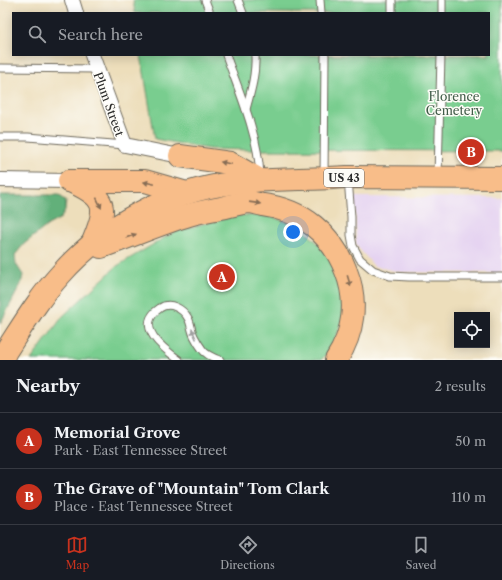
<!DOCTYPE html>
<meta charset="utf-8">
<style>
body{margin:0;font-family:"Libre Caslon Text",serif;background:#20242c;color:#f1f3f6}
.controls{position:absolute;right:12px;bottom:12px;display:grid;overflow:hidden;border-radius:0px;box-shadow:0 2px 10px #0003}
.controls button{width:36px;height:36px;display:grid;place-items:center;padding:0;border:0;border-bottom:1px solid #363941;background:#171b24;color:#f1f3f6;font:20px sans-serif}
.you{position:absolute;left:293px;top:232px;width:14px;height:14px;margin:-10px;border:3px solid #fff;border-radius:50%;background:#1a73e8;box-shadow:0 0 0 6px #1a73e833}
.badge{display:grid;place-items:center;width:26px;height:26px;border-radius:50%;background:#c8321e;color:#fff;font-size:13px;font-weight:700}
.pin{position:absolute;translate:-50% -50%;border:2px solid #fff;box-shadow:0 1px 4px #0006}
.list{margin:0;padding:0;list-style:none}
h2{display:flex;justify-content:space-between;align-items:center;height:52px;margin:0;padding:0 16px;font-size:17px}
h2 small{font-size:13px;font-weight:400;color:#9ea1a6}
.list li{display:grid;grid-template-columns:26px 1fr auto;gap:12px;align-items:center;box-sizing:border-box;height:56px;padding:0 16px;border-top:1px solid #363941}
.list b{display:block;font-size:15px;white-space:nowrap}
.list p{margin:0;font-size:13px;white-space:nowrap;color:#9ea1a6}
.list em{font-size:13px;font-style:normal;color:#9ea1a6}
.icon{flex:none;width:22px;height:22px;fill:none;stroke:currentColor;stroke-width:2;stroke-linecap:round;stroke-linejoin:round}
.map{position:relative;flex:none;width:502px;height:360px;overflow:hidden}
.search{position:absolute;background:#171b24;box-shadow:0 2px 10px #0003;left:12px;right:12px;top:12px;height:44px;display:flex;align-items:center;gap:10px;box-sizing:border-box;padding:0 14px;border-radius:0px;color:#9ea1a6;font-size:15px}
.sheet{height:164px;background:#171b24}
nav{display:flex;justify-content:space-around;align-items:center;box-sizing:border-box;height:56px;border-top:1px solid #363941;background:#171b24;font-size:11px;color:#9ea1a6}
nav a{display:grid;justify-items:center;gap:2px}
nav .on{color:#c8321e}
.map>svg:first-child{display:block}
</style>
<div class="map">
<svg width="502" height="360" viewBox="0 0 502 360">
<rect width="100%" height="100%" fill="#fdfcf7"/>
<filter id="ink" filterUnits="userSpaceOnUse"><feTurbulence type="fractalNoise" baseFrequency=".025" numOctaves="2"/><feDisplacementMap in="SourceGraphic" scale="8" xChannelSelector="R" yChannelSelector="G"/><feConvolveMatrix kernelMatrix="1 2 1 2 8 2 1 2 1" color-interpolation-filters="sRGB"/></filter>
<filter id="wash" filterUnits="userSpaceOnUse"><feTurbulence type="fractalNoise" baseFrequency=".012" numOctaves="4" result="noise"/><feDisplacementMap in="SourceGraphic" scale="16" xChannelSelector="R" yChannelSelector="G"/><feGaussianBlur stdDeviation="0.9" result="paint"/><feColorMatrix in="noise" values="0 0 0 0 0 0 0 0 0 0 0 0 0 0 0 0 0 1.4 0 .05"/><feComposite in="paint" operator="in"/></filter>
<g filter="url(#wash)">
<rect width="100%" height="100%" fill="#eddebb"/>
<!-- built -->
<polygon fill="#e5d3f1" points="355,197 502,198 502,273 400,272 374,266 356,245"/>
<!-- green -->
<g fill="#79cd8f" stroke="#527c5d">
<polygon points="133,0 502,0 502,151 251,150 209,149 155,139 141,55 489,55 489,13 135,13"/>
<polygon points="235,215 270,216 302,228 329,254 343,288 344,318 332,348 321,360 31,360 63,316 117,266 174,232"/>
</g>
<!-- forest -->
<polygon fill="#62b07a" stroke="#466e52" points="0,195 59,195 66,201 65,210 61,218 48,225 24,244 15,255 16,264 23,275 21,284 0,324"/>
</g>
<g filter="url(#ink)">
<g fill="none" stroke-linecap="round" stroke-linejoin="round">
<defs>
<g id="service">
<polyline points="205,0 210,13"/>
<polyline points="238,0 243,13"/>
<polyline points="320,0 321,13"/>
<polyline points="392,13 392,0"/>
<polyline points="442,13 442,0"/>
<path d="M226 55C240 94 258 134 260 175"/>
<polyline points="0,68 97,69"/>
<path d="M246 109C251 91 256 74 255 55"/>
<polyline points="0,137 28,137 125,145"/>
<polyline points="438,176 441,55"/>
<polyline points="324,177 325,55"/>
<polyline points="348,178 351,217 351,235 353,246 360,259 373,270 390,276 409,277 502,277"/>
<path d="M179 360C164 349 133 326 160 308 170 301 183 309 188 318 191 323 191 330 194 336 196 340 199 345 202 349 205 354 214 358 220 360"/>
</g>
<g id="minor">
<polyline points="72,0 76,13"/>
<polyline points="92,55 125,145 180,156"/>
<polyline points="0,180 69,181"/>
</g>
<g id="trunk">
<polyline points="180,156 230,163 260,180"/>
<polyline points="69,181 145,181 187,193"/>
<path d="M70 181C108 198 108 207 92 244"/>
<path d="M101 247C130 237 159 224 189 215 199 212 211 210 221 208 230 206 240 203 248 202 253 202 258 204 263 205 302 210 332 234 346 271 358 301 354 333 336 360"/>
<path d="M2 360 6 351C23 325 39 298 60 275 103 226 168 191 233 183 271 178 309 180 347 177L502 178"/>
</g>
</defs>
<!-- service casing -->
<use href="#service" stroke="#6f6a5d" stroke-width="9"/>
<!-- minor casing -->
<use href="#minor" stroke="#6f6a5d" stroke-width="16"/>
<!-- trunk casing -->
<use href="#trunk" stroke="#6f6a5d" stroke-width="24"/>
<!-- service -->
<use href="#service" stroke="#fff" stroke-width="7"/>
<!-- minor -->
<use href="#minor" stroke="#fff" stroke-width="14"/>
<!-- trunk -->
<use href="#trunk" stroke="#f8bd89" stroke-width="22"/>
</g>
<!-- one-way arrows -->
<defs><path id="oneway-solid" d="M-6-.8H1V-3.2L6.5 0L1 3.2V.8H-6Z"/></defs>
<g fill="#876d55">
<use href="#oneway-solid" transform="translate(226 163) rotate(-168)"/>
<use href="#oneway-solid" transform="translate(149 183) rotate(-168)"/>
<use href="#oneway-solid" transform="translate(99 203) rotate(65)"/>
<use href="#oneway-solid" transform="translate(255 203) rotate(8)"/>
<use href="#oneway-solid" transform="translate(131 236) rotate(-20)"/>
<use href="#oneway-solid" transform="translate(349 281) rotate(73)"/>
</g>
<use fill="#a0a0a0" href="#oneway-solid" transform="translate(194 334) rotate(-113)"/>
</g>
<g text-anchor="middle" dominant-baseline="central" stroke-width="3" stroke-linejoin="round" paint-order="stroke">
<!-- shield labels -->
<rect fill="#fdfcf7" stroke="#6a6a68" stroke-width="1" x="324" y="169" width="40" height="18" rx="3"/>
<g font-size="11" font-weight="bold" fill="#2b2b2b">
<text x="344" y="178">US 43</text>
</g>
<!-- park labels -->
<g font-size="12" fill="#425c49" stroke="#fdfcf7">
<text x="454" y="96">Florence<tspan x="454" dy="14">Cemetery</tspan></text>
</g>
<!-- street labels -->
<g font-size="12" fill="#2b2b2b" stroke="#fdfcf7">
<text transform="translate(109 104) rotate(70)">Plum Street</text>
</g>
</g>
</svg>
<div class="controls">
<button><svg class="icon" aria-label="locate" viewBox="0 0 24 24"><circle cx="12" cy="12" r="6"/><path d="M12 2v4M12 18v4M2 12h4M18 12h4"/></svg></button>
</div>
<div class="you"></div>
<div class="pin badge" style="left:222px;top:277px">A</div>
<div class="pin badge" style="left:471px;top:152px">B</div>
<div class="search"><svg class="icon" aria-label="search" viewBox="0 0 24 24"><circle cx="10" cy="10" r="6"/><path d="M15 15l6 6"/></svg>Search here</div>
</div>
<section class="sheet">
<h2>Nearby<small>2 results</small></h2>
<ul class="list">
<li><span class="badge">A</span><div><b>Memorial Grove</b><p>Park · East Tennessee Street</p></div><em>50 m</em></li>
<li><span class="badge">B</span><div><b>The Grave of &quot;Mountain&quot; Tom Clark</b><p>Place · East Tennessee Street</p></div><em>110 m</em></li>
</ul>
</section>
<nav>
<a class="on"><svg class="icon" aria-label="map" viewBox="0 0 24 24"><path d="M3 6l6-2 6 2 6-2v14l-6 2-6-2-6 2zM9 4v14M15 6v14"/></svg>Map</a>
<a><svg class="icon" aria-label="directions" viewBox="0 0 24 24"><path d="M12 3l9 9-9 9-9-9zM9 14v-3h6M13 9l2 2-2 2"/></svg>Directions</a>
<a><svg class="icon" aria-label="saved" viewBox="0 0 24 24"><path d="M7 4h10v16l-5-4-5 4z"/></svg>Saved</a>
</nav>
